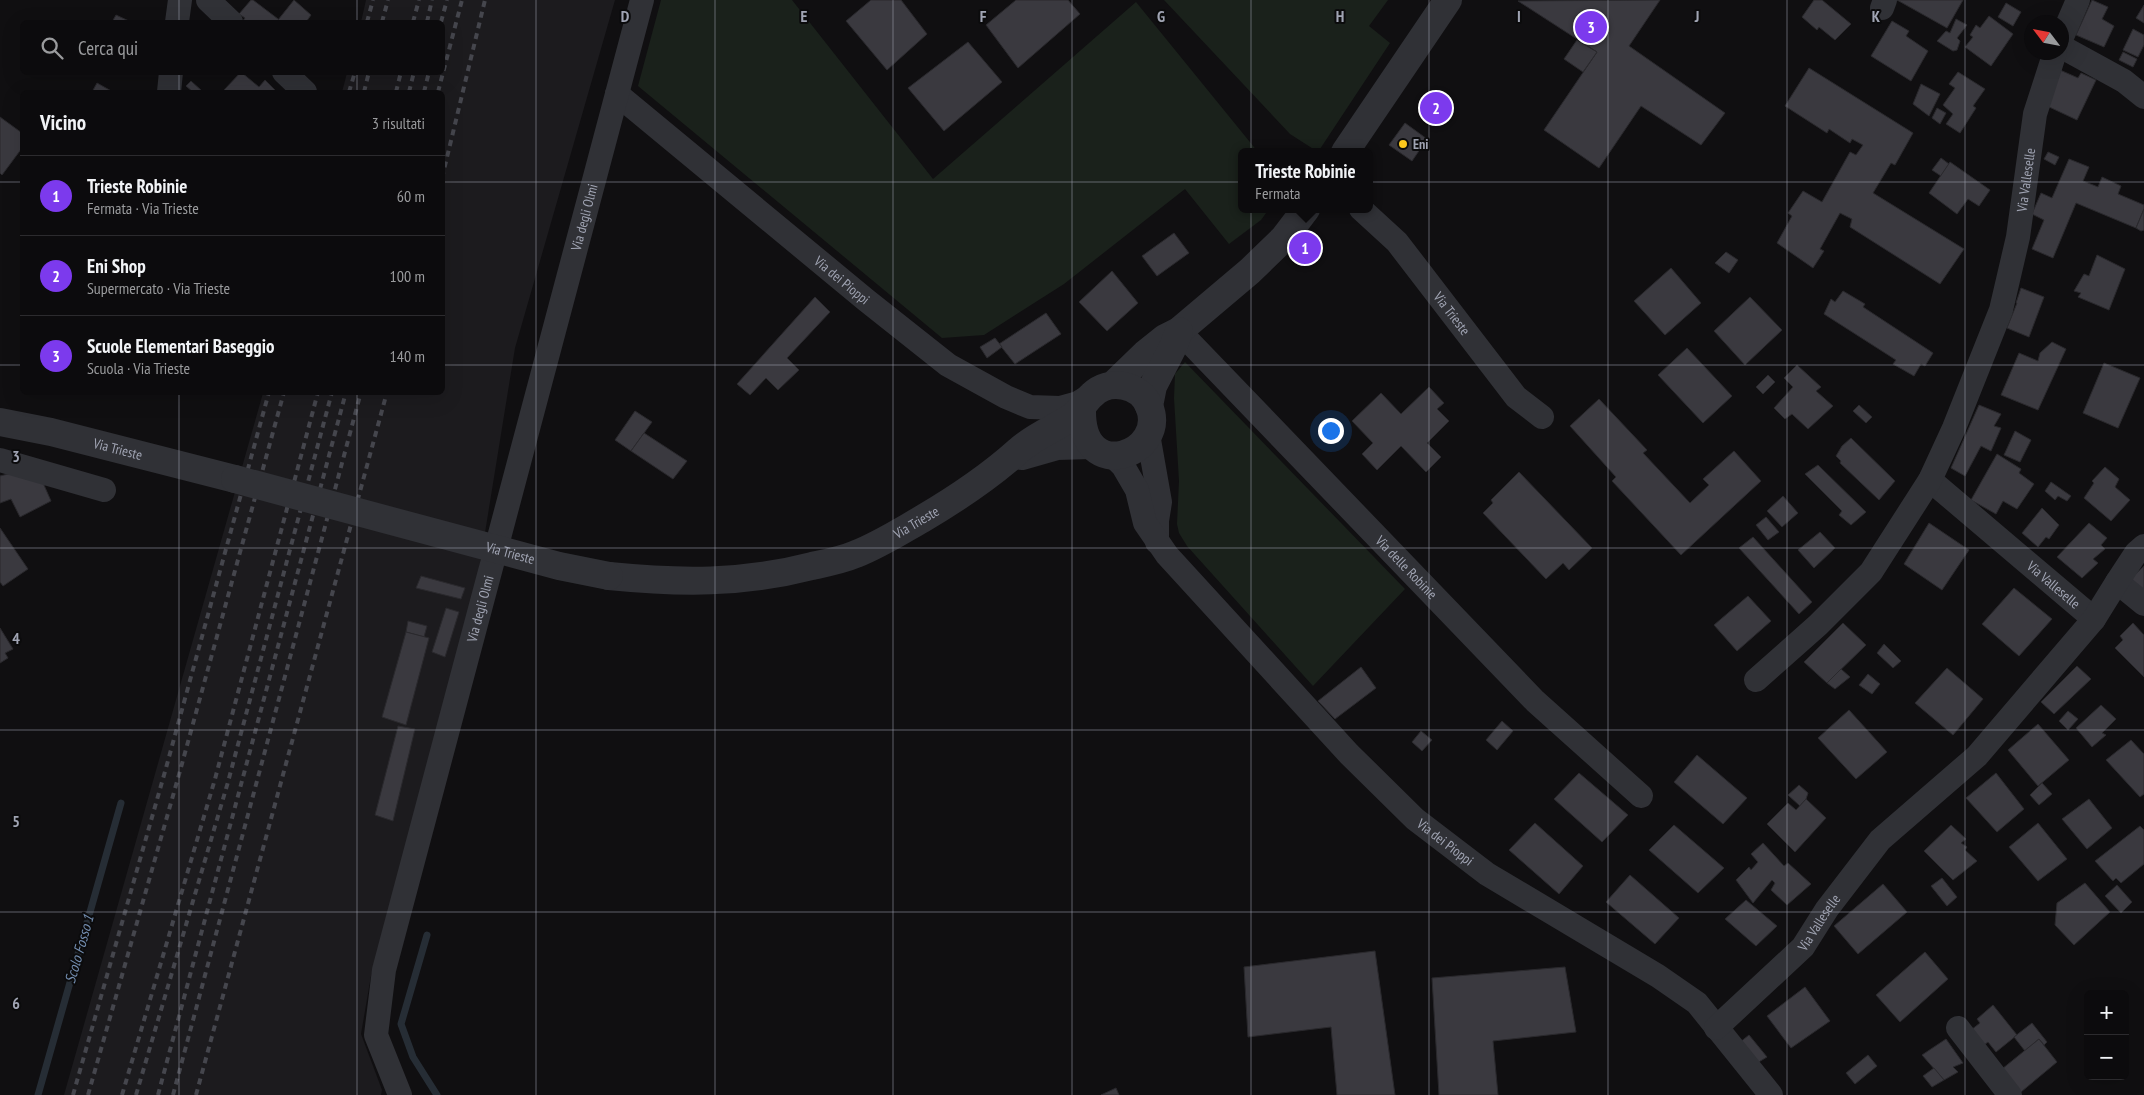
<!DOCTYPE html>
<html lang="it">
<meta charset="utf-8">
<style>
body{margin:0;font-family:"PT Sans Narrow",sans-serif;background:#1a191b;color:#f1f3f6}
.controls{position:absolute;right:15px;bottom:15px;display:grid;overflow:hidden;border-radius:8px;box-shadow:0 5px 20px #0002}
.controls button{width:45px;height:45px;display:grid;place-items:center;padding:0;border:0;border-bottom:1px solid #2c2b2e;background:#0c0b0d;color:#f1f3f6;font:25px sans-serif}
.compass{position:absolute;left:2024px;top:15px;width:45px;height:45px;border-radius:50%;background:#0c0b0d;box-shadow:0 5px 20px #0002;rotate:302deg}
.you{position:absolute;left:1330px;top:430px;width:18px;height:18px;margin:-12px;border:4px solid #fff;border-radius:50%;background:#1a73e8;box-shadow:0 0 0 8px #1a73e833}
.badge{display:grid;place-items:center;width:32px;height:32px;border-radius:50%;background:#7c3aed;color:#fff;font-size:16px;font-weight:700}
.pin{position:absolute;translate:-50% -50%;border:2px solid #fff;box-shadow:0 1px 5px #0006}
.popup{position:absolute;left:1238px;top:148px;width:135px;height:65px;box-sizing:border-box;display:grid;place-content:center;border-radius:8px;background:#0c0b0d;filter:drop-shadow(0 1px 4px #0005);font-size:16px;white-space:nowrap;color:#9a9b9d}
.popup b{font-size:19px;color:#f1f3f6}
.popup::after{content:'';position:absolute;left:50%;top:100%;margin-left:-10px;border:10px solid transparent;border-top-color:#0c0b0d}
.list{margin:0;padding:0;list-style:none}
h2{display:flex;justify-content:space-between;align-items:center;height:65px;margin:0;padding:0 20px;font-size:21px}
h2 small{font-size:16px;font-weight:400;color:#9a9b9d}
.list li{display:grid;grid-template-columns:32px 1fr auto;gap:15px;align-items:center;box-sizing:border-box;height:80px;padding:0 20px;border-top:1px solid #2c2b2e}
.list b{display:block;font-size:19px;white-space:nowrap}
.list p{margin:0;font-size:16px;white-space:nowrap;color:#9a9b9d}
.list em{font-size:16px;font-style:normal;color:#9a9b9d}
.icon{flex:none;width:28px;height:28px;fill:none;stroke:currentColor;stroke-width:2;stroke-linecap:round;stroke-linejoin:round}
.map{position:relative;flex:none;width:2144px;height:1095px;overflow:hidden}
.search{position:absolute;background:#0c0b0d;box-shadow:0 5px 20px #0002;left:20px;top:20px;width:425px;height:55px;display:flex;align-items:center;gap:12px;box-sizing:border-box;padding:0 18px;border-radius:8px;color:#9a9b9d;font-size:19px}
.panel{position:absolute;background:#0c0b0d;box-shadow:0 5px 20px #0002;left:20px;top:90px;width:425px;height:305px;border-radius:8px}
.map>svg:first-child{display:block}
</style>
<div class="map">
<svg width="2144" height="1095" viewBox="0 0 2144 1095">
<rect width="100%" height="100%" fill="#100f11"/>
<!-- built -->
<polygon fill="#1c1b1e" points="366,0 615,0 515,348 477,582 371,976 361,1034 382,1090 381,1095 64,1095 263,393 442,392 442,92 342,92 347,73 442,72 442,22 361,22"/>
<!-- green -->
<g fill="#1a211b">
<polygon points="661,0 792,0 933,179 1136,2 1258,152 1241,152 1241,209 1269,209 1261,220 1229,244 1185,189 1064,284 984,335 942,338 638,86"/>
<polygon points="1164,0 1388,0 1369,26 1390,43 1318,152 1290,134"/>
<polygon points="1185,362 1405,589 1313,686 1187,546 1179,533 1177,524 1179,481 1174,398 1175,374"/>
</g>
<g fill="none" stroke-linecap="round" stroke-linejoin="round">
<!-- stream -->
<g stroke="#262d35" stroke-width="7">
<polyline points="427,935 401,1024 413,1057 437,1095"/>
<polyline points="38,1095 121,803"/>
</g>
</g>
<!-- building -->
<g fill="#3a393f" stroke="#2a292d">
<polygon points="251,0 253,0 282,22 242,22 245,18 239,14"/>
<polygon points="294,0 311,15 306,22 282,22 278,20"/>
<polygon points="871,0 901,0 927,34 887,70 846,21"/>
<polygon points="1016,0 1068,0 1080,14 1018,68 986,25"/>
<polygon points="1660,0 1629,46 1725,113 1701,145 1641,106 1599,168 1544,130 1597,52 1518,1"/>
<polygon points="1814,0 1822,0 1851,24 1835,40 1819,27 1817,30 1802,17"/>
<polygon points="1897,0 1963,0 1947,28"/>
<polygon points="2092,0 2108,7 2102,19 2114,26 2104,47 2076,35"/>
<polygon points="2006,3 2021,12 2013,26 1998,17"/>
<polygon points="2144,5 2144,23 2136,18"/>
<polygon points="116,15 131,22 112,22"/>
<polygon points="1989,16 2013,34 1991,66 1965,47 1973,37 1970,35 1976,25 1980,28"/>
<polygon points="1956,19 1967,25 1957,38 1960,41 1957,50 1953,51 1937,41 1946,31 1950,33"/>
<polygon points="1892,21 1909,31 1906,36 1928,51 1911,81 1871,56"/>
<polygon points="2133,29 2144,35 2144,45 2138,57 2123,50"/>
<polygon points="1577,40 1597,52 1583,72 1564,59"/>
<polygon points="968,42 1002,82 944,131 908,88"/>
<polygon points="2123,52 2137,59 2133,67 2119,60"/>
<polygon points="1809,68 1913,133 1895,165 1891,163 1873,193 1964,249 1940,284 1850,227 1852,219 1840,213 1820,249 1824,251 1813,268 1777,243 1792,216 1788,213 1803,191 1822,202 1850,152 1856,155 1863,145 1852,139 1850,143 1829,129 1827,133 1785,106"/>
<polygon points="2060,70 2078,78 2081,73 2096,80 2077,120 2045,105"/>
<polygon points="241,72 259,87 265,80 276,91 226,92 224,90"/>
<polygon points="1958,72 1985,89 1973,106 1976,108 1960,133 1946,124 1953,114 1943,105 1955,88 1949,84"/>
<polygon points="191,81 202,91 200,92 193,92 186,86"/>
<polygon points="97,83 113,92 92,92"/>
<polygon points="1921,84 1940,94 1929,116 1913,104"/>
<polygon points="1937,108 1946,113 1940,124 1932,118"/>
<polygon points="0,117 22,133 22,148 2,175 0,173"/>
<polygon points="1405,123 1427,139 1412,161 1389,145"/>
<polygon points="2048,152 2059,157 2055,165 2044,159"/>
<polygon points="1941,158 1949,164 1941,176 1932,170"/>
<polygon points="2069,159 2089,167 2083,181 2098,187 2102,177 2121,186 2118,194 2144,205 2144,209 2136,228 2076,203 2053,258 2032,249 2044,220 2032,214 2041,193 2052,198"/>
<polygon points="1950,162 1990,190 1979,206 1968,199 1957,214 1929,193"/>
<polygon points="2144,209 2144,230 2141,231 2136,228"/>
<polygon points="1174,233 1189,253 1157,276 1142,256"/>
<polygon points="1726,252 1738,260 1729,273 1715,263"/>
<polygon points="2097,255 2125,269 2109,310 2078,297 2081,293 2074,291 2084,274 2089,276"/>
<polygon points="1671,268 1701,303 1665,335 1634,301"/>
<polygon points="1112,271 1138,303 1107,331 1079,302"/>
<polygon points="2021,288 2044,297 2029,337 2007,328 2017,303 2016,303"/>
<polygon points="1843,291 1865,304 1863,307 1933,353 1925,366 1921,364 1914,376 1893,364 1896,360 1824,314 1831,299 1835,302"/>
<polygon points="815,297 830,312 787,358 799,370 778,390 766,378 750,395 737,384"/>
<polygon points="1750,297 1782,330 1745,365 1714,331"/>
<polygon points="1046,313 1061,334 1015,364 999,344"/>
<polygon points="995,338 1002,347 987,358 980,347"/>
<polygon points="2052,342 2066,349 2038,410 2001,395 2019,353 2038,361 2040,353"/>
<polygon points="1687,348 1732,396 1703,423 1658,375"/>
<polygon points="2104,363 2140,378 2118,428 2083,413"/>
<polygon points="1797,365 1821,387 1816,391 1833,406 1808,429 1792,414 1785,419 1774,408 1793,387 1784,378"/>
<polygon points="1768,375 1775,382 1763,394 1756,387"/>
<polygon points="1429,387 1444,403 1437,409 1449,421 1427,443 1441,457 1426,472 1401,446 1377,470 1362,454 1373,443 1352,421 1381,393 1401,414"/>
<polygon points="1599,399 1647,450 1643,453 1690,503 1709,485 1703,479 1734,451 1761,481 1681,555 1612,481 1616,477 1570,426"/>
<polygon points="1859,405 1872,417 1866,423 1853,411"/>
<polygon points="1979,405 2001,414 1994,426 2001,428 1991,451 1981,446 1965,476 1951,468"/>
<polygon points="635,411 652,422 631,451 615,440"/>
<polygon points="2015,431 2031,440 2020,462 2004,455"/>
<polygon points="644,433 687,461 673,479 631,451"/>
<polygon points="1851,438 1895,481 1879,500 1840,463 1841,461 1836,456 1842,446"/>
<polygon points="1997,454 2021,469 2019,473 2034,484 2017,509 2003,501 1996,514 1971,500"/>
<polygon points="1818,465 1866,512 1851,525 1839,515 1842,511 1805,474"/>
<polygon points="36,467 51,501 20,517 11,499 0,503 0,476"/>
<polygon points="2105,467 2119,479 2115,487 2130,500 2111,521 2084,498 2094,483 2092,481"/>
<polygon points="1519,472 1592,548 1569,570 1563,563 1546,579 1483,513 1493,503 1491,500"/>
<polygon points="2051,482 2071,496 2067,501 2058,496 2055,500 2045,491"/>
<polygon points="1783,496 1798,513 1782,527 1767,511"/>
<polygon points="2042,508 2059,525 2049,539 2046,537 2038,547 2022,533"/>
<polygon points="1766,517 1779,532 1768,540 1756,525"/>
<polygon points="1929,523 1969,550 1942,590 1904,564"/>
<polygon points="2089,523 2107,538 2101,545 2105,549 2093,559 2098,563 2082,578 2057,557"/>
<polygon points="0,528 28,569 3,586 0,582"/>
<polygon points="1820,532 1835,548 1814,568 1798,550"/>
<polygon points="1753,537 1812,602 1799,614 1739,548"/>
<polygon points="2144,566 2144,597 2128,581"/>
<polygon points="421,576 465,588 461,599 416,588"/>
<polygon points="2014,588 2052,619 2019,656 1982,624"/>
<polygon points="1748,596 1771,621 1737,651 1714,625"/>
<polygon points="446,608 459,612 445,657 432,652"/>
<polygon points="408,621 427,626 424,637 406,632"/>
<polygon points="1843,623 1866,645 1827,683 1804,662"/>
<polygon points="2133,623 2144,635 2144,677 2115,648 2123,640 2120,636"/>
<polygon points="0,628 13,649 5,653 8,658 0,663"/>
<polygon points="406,632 429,638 406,725 382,717"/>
<polygon points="1884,644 1901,661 1893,668 1877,653"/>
<polygon points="2077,666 2091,679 2054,714 2041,702"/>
<polygon points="1361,667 1376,688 1335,719 1318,701"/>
<polygon points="1947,668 1983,699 1953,735 1915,703"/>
<polygon points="1841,669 1850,677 1835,689 1827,683"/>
<polygon points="1868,674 1880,684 1872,694 1859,685"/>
<polygon points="2101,705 2116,719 2102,733 2106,735 2092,747 2076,728"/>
<polygon points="1849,710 1887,752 1856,779 1818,738"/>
<polygon points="2068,711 2078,719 2068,730 2059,721"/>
<polygon points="1502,721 1513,731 1497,750 1486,740"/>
<polygon points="2038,724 2069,760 2038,786 2008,750"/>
<polygon points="398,726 415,729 393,821 375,815"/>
<polygon points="1421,731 1432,740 1422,751 1412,742"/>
<polygon points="2131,740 2144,754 2144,794 2140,797 2106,760"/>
<polygon points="1697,755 1747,798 1723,824 1674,782"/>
<polygon points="1579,773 1628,815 1602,842 1554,799"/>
<polygon points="1996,773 2024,809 1997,832 1966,798"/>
<polygon points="2042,783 2052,794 2039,805 2030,795"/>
<polygon points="1799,785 1808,793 1806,799 1800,806 1788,795"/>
<polygon points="1806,799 1826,818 1795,852 1767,824 1788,803 1796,810"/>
<polygon points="2089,799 2112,828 2087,849 2062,819"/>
<polygon points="1535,823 1583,866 1559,894 1509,850"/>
<polygon points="2038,823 2067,859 2038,881 2009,847"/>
<polygon points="1674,825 1724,868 1698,893 1649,850"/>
<polygon points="1951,825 1966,839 1961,843 1967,847 1965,850 1977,861 1953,880 1924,851"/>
<polygon points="2140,826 2144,830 2144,864 2121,883 2116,878 2113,881 2095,861"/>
<polygon points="1763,843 1784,866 1788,863 1811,884 1787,905 1771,890 1775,883 1772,880 1753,903 1736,880 1749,867 1751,870 1758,862 1751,854"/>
<polygon points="1630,875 1679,918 1655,944 1606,902"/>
<polygon points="1942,878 1957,897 1947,906 1931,886"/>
<polygon points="2085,883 2110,912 2074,945 2055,925 2057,903"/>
<polygon points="1883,884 1907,912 1858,954 1834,926"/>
<polygon points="2117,885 2132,902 2121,913 2105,896"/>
<polygon points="1746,900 1777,926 1756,946 1725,919"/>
<polygon points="1375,951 1395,1095 1337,1095 1331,1027 1248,1037 1244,967"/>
<polygon points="1925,952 1948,979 1900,1022 1876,995"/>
<polygon points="1565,967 1576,1032 1493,1041 1498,1095 1439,1095 1432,978"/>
<polygon points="1805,987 1830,1021 1791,1048 1767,1016"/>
<polygon points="1993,1005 2017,1035 1996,1052 1988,1042 1984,1045 1971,1030 1980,1023 1977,1019"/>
<polygon points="2032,1023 2047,1042 2044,1045 2039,1039 2025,1051 2014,1037"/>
<polygon points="1749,1035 1767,1057 1757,1063 1734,1047"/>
<polygon points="1946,1039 1963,1063 1953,1067 1958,1072 1944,1080 1922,1055"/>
<polygon points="2039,1039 2057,1062 2021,1092 2002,1069"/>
<polygon points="1868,1055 1877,1066 1855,1084 1846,1073"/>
<polygon points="1934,1068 1944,1080 1932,1087 1923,1076"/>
<polygon points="1116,1088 1119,1095 1101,1095"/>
</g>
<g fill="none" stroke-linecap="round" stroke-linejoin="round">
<!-- minor -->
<g stroke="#303136" stroke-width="24">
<polyline points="208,0 231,22"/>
<polyline points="1882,8 1885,0"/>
<polyline points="177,22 180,0"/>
<polyline points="2062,37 2078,0"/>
<polyline points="2062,47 2124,81 2144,97"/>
<polyline points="284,72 305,92"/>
<polyline points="169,92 171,72"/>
<path id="s1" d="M617 94 866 300 948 365 1006 397 1030 407 1060 408 1078 403 1091 395"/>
<path id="s2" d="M1361 209 1397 242 1516 397 1542 417"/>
<path id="s3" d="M1179 331 1535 701 1641 796"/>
<polyline points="1148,434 1160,502 1157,521 1157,542"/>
<path id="s4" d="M1113 456 1123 466 1137 490 1145 523 1167 555 1349 754 1415 819 1487 874 1658 976 1697 1003 1771 1095"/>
<polyline points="0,460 104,490"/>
<path id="s5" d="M1930 480 2094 619"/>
<polyline points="2117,582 2144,604"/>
<path id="s6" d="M1756 680 1818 625 1871 572 1930 480 1954 428 2001 310 2018 237 2035 114 2055 52"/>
<path id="s7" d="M1716 1028 1803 947 1827 909 1880 840 1977 756 2094 619 2117 582 2136 553 2144 546"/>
<polyline points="1958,1028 2010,1095"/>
<path id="s8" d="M400 1095 376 1035 384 970 642 0"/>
</g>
<!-- tertiary -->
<g stroke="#303136" stroke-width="28">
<polyline points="1345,152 1448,0"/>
<polyline points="1113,385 1145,354 1165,338 1179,331 1250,271 1284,238 1306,209"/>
<polyline points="1149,406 1153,386 1173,347 1179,331"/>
<path id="s9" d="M0 422 51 432 235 479"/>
<polyline points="1022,456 1057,446 1091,445"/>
<path id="s10" d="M609 576C680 583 742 584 812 566 826 563 842 560 856 554 879 545 901 531 922 519 956 499 989 477 1018 451 1034 436 1054 429 1072 417 1081 411 1084 402 1092 395 1109 378 1140 384 1149 406 1169 453 1081 487 1082 410"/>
</g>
<!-- rail -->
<g stroke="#45464d" stroke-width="4" stroke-dasharray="6 5" stroke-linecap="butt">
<polyline points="367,22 373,0"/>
<polyline points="382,22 388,0"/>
<polyline points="413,22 419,0"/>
<polyline points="427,22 432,0"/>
<polyline points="441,22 447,0"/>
<polyline points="349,92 355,72"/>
<polyline points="364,92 369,72"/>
<polyline points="396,92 401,72"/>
<polyline points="409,92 414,72"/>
<polyline points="424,92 429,72"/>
<polyline points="438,92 462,0"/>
<polyline points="442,178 485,0"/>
<polyline points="73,1095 166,768 269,392"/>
<polyline points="88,1095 180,771 284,392"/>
<polyline points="122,1095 215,779 318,392"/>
<polyline points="136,1095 228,782 332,392"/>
<polyline points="158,1095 346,392"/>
<polyline points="173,1095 361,392"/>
<polyline points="196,1095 387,392"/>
</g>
<!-- tertiary-bridge -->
<path stroke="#303136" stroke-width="28" id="s11" d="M235 479 559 566 609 576"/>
</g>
<!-- grid -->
<path fill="none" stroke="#a0a4b3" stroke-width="1" stroke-opacity="0.55" d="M179 0V22M357 0V22M536 0V1095M715 0V1095M893 0V1095M1072 0V1095M1251 0V1095M1429 0V1095M1608 0V1095M1787 0V1095M1965 0V1095M179 72V92M357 72V92M0 182H22M442 182H2144M0 365H22M442 365H2144M179 392V1095M357 392V1095M0 548H2144M0 730H2144M0 912H2144"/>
<!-- markers -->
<circle fill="#fcc81d" stroke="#0b0b0c" stroke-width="2" cx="1403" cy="144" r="5"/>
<g text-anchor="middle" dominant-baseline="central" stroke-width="4" stroke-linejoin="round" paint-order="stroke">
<!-- poi labels -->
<g font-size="14" font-weight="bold" fill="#a0a4b3" stroke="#0b0b0c" text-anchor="start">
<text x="1413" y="144">Eni</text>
</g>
<!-- street labels -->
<g font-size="14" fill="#a0a4b3" stroke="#0b0b0c">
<text stroke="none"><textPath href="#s6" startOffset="584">Via Valleselle</textPath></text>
<text stroke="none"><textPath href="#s8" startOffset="909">Via degli Olmi</textPath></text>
<text stroke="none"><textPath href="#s1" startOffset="292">Via dei Pioppi</textPath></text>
<text stroke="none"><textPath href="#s2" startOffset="139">Via Trieste</textPath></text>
<text stroke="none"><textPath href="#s9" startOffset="121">Via Trieste</textPath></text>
<text stroke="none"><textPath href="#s10" startOffset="318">Via Trieste</textPath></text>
<text stroke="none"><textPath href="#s11" startOffset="285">Via Trieste</textPath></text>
<text stroke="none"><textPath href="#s3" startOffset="328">Via delle Robinie</textPath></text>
<text stroke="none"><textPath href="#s5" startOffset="162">Via Valleselle</textPath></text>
<text stroke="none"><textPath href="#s8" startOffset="504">Via degli Olmi</textPath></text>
<text stroke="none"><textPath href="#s4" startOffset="515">Via dei Pioppi</textPath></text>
<text stroke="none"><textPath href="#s7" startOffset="148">Via Valleselle</textPath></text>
</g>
<!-- water labels -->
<g font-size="15" font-style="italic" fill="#748eb1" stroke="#0b0b0c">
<text transform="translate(79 949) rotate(-74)">Scolo Fosso 1</text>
</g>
</g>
<g font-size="16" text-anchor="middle" font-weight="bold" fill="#a0a4b3" stroke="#0b0b0c" stroke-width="4" stroke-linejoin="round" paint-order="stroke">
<text x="625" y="22">D</text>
<text x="804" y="22">E</text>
<text x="983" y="22">F</text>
<text x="1161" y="22">G</text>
<text x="1340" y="22">H</text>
<text x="1519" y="22">I</text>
<text x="1697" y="22">J</text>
<text x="1876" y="22">K</text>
<text x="16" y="462">3</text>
<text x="16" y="644">4</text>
<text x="16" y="827">5</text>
<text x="16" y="1009">6</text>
</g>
</svg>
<div class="controls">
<button>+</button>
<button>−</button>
</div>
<svg class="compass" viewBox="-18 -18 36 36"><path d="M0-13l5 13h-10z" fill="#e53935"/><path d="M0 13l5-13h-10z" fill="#9a9b9d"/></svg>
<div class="you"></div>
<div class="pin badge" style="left:1305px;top:248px">1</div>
<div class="popup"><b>Trieste Robinie</b>Fermata</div>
<div class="pin badge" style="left:1436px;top:108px">2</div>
<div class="pin badge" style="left:1591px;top:27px">3</div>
<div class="search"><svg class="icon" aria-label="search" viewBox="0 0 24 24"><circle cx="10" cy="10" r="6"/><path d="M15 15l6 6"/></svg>Cerca qui</div>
<section class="panel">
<h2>Vicino<small>3 risultati</small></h2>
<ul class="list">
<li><span class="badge">1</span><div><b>Trieste Robinie</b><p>Fermata · Via Trieste</p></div><em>60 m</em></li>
<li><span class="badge">2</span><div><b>Eni Shop</b><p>Supermercato · Via Trieste</p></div><em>100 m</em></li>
<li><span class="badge">3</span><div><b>Scuole Elementari Baseggio</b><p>Scuola · Via Trieste</p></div><em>140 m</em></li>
</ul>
</section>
</div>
